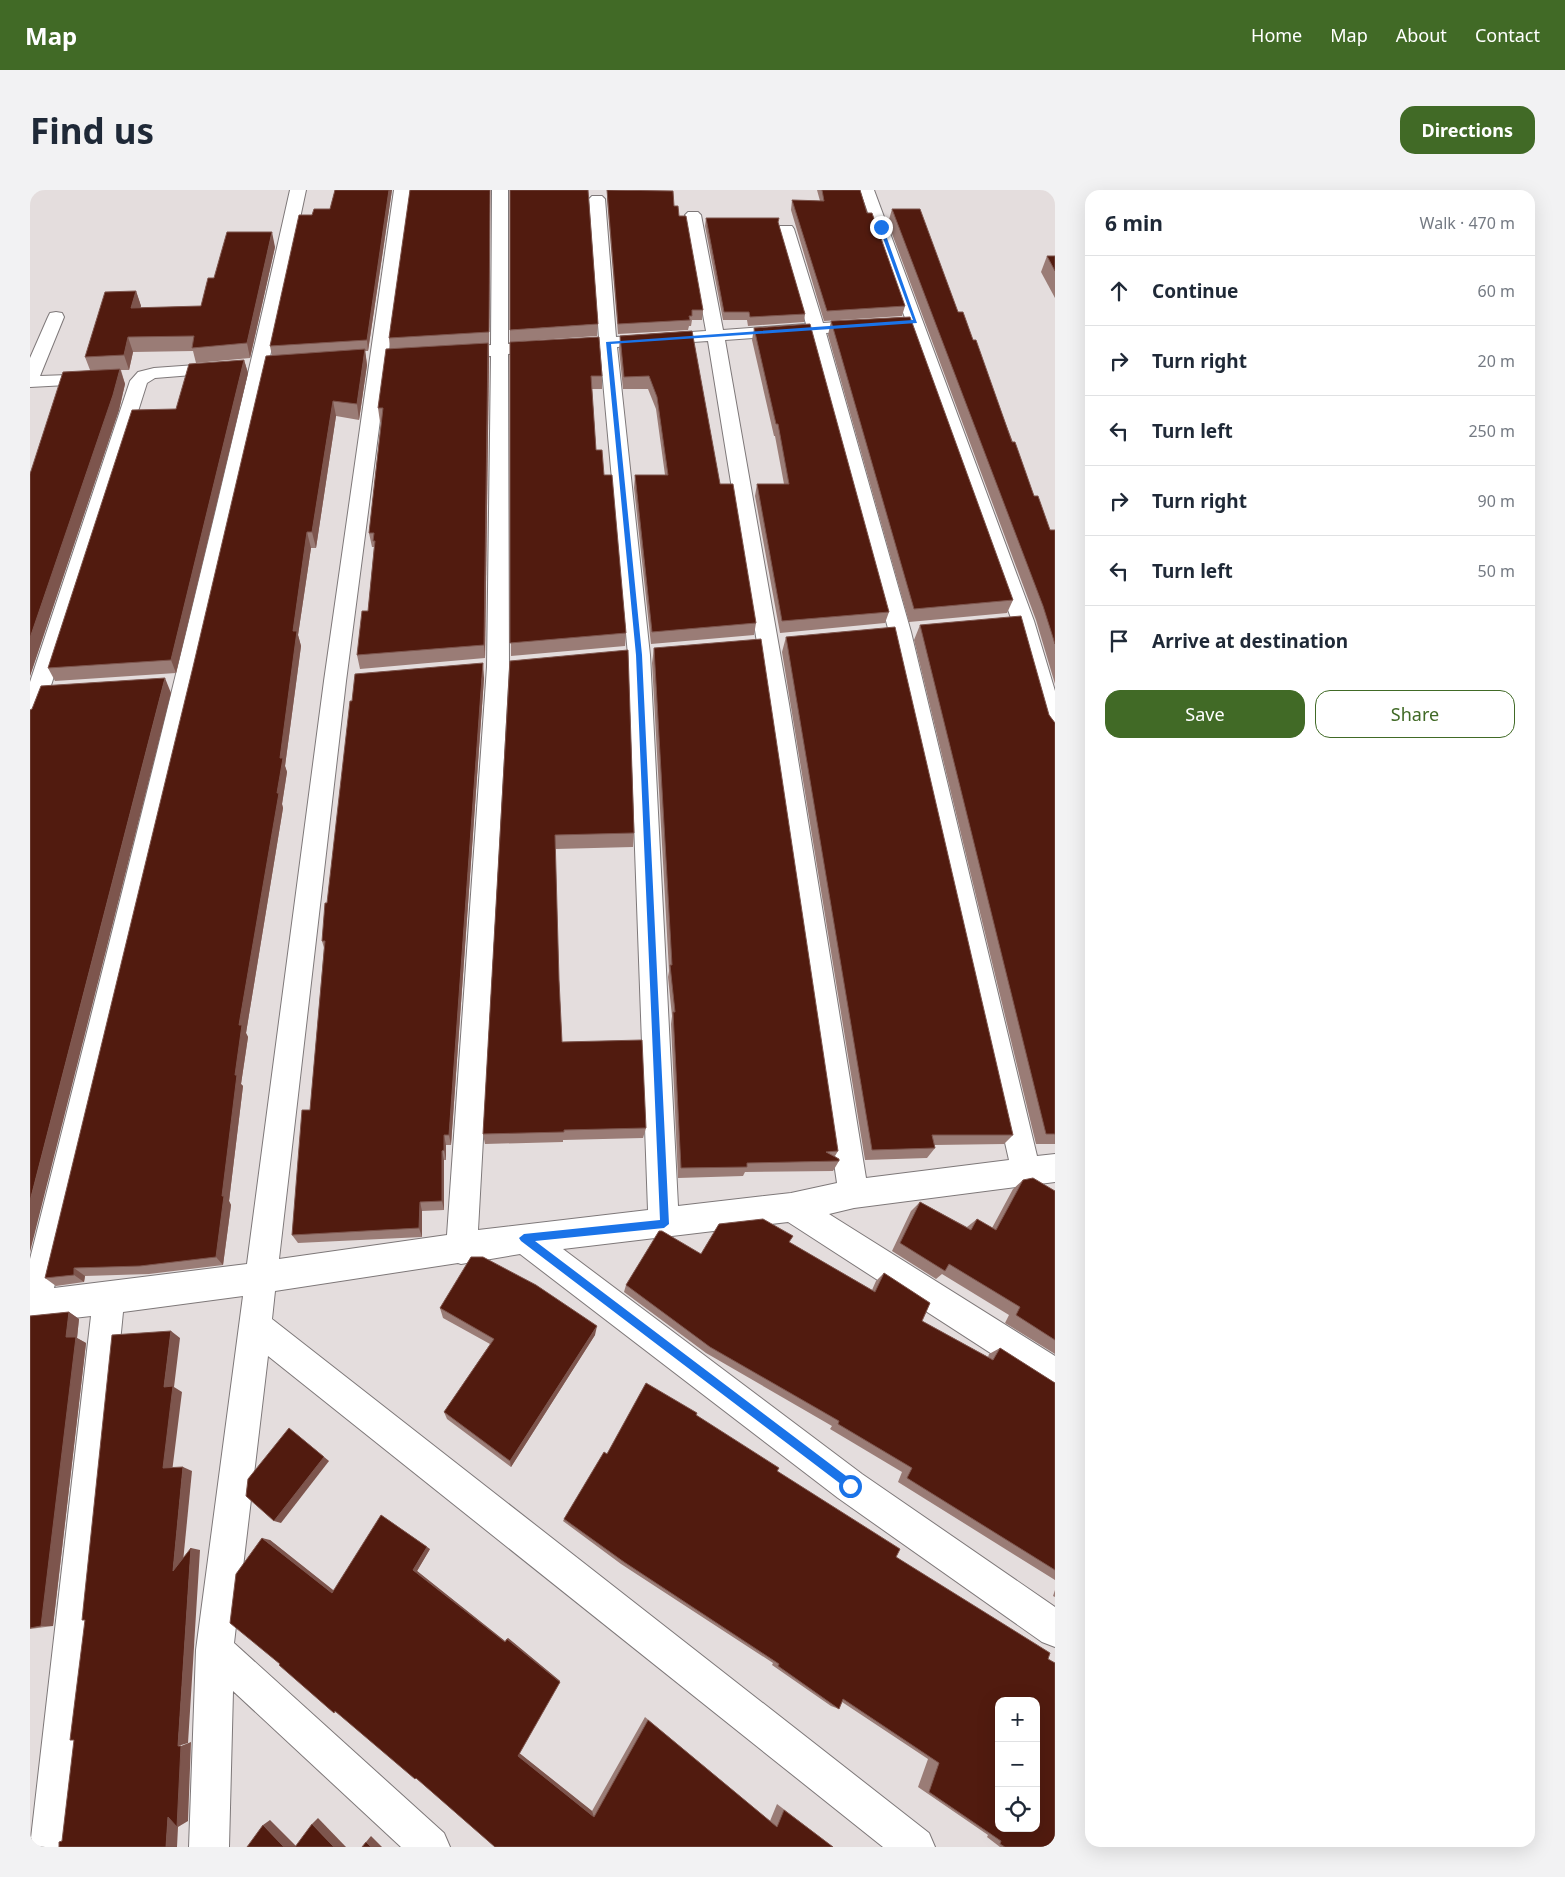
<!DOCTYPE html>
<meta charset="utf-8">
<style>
body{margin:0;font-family:"Noto Sans",sans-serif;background:#f2f2f3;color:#1f2937}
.controls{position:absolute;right:15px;bottom:15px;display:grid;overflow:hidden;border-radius:10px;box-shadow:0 5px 20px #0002}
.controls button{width:45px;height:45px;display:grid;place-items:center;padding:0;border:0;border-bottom:1px solid #e0e1e3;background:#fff;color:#1f2937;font:25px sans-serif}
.stop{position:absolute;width:15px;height:15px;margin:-11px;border:4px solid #1a73e8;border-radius:50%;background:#fff}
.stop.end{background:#1a73e8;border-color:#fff;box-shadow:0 1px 5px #0008}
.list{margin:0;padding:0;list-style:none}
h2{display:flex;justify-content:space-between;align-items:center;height:65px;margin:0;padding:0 20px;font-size:21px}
h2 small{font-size:16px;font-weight:400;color:#747a83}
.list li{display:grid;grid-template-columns:32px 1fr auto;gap:15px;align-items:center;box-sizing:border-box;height:70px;padding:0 20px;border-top:1px solid #e0e1e3}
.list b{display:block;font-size:19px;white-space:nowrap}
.list em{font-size:16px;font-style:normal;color:#747a83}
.actions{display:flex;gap:10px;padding:15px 20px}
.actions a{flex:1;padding:11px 0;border:1px solid #416a26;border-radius:15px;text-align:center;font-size:18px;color:#416a26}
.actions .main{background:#416a26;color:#fff}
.icon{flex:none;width:28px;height:28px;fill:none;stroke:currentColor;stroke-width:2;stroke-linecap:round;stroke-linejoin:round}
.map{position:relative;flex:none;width:1025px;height:1657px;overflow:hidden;border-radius:15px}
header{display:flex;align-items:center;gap:30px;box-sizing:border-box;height:70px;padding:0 25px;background:#416a26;color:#fff}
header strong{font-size:24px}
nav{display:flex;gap:28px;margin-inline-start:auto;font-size:18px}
.intro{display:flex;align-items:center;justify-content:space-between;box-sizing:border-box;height:120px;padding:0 30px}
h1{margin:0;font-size:35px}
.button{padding:12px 22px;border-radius:15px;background:#416a26;color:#fff;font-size:18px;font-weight:700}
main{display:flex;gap:30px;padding:0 30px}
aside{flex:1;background:#fff;border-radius:15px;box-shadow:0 5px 20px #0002}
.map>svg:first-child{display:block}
</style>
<header>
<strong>Map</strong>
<nav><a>Home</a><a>Map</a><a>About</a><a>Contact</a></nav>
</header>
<div class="intro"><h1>Find us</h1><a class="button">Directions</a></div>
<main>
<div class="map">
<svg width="1025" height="1657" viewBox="0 0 1025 1657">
<rect width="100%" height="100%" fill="#e4dddd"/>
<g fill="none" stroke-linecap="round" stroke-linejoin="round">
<defs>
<g id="minor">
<path d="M260 0H276C198 368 110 733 24 1098L217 1074 294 491 364 0H380L316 491 249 1069 417 1045 457 477 461 166 422 168 416 167 413 163 416 159 422 158 461 155 462 0H478V154L569 148 559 9 562 6H572L575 9 586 147 676 141 655 25 658 22H668L671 25 693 140 776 134 748 39 750 36H762L764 39 793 133 875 128 830 0H844L1004 431 1025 501V547L1017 545 1013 539 982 431 878 138 796 143 881 442 1007 966 1025 964V992L824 1018 799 1024 1025 1166V1201L1013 1197 758 1032 533 1059 832 1284 1025 1417V1457L1012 1452 808 1308 490 1064 431 1074 428 1073 245 1101 242 1129 899 1643 905 1657H853L238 1166 204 1453 414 1643 420 1657H371L203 1501 199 1657H159L166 1460 213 1106 93 1122 40 1657H0L61 1126 0 1133V1069C89 714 180 358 260 0ZM779 144 859 442 979 970 836 988 759 514 695 150ZM678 151 737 514 807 993 761 1003 648 1016 620 465 587 157ZM570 158 598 465 618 1020 448 1040 479 477 478 164Z"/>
<polygon points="26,122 32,123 34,127 10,186 68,184 74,185 77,189 74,193 0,197 0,168 18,127 20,123"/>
<polygon points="194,173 200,174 203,178 200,182 125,188 117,193 11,527 8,533 0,535 0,492 100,191 108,182 124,178"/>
</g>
</defs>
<!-- minor casing -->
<use href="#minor" stroke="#7e7879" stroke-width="2"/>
<!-- minor -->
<use href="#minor" fill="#fff" fill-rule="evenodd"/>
</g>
<!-- wall -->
<g fill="#9a7c76">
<polygon points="305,0 362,0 338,161 335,161 337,175 329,230 306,226 286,358 281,358 268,445 271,456 255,576 257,582 252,614 253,618 216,843 218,847 211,894 213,896 199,1011 201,1015 193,1075 119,1084 55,1086 54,1092 26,1096 15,1088 242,166 240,156 282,25 300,19"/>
<polygon points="460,0 459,153 459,167 455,468 330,479 327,465 338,421 344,357 342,357 339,343 351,232 350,232 348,218 360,159 359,148"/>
<polygon points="577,0 644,16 649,26 673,120 672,130 662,130 661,136 659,136 658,140 588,144 577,10"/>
<polygon points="787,0 830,0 837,23 875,116 872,126 794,131 761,20 762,10 790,11"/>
<polygon points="862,19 928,122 943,150 1004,306 1020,340 1025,340 1025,494 1006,430 858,33"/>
<polygon points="676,28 748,33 775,124 774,132 718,136 717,130 693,130 675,36"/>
<polygon points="245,57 220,168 166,173 163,161 103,162 99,180 91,180 95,194 89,220 0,486 0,284 60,180 55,167 106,101 111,116 110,118 171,116 184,88"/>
<polygon points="1017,66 1025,66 1025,108 1011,82"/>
<polygon points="801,131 983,410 977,423 879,432 798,145"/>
<polygon points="568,134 567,146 480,152 480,140"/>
<polygon points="724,138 859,422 855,433 750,443 725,306 727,294 754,294 745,246 744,246 722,150"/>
<polygon points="662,141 690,294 726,433 724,445 621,454 604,298 605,285 635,285 626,219 618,199 593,199 589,159 590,146"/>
<polygon points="480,152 572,186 572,199 562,199 566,260 574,285 596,443 595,456 481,466"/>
<polygon points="214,170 218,183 146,483 25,491 18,478 146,219"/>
<polygon points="890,435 1019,525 1025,533 1025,954 1006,954 884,450"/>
<polygon points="756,447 983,945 974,954 904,955 905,958 897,968 835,970 752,462"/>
<polygon points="624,458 808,961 805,966 809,971 803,981 715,982 713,986 648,988 641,834 642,826 638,787 639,781 622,473"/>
<polygon points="480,471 604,643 603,657 525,659 529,790 532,852 616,938 613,948 533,950 533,952 455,954 453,944"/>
<polygon points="454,488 421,955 416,955 416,970 414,970 414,1020 392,1021 392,1047 268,1053 262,1045 280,920 294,758 292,751 297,713"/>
<polygon points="993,990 1025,1001 1025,1164 975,1133 979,1125 912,1084 906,1089 862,1061 881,1021 890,1012 937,1037 947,1029 962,1038 983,999"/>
<polygon points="759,1052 842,1100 846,1091 854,1083 892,1131 958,1167 959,1164 970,1158 1025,1193 1025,1390 868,1292 872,1282 800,1239 802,1236 676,1163 594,1102 596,1095 671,1064"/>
<polygon points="410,1118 565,1145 481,1277 417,1229 414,1222 460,1154 413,1128"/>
<polygon points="39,1122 49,1129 47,1148 56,1153 23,1436 0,1439 0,1126"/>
<polygon points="666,1225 747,1281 866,1367 1018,1469 1025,1657 970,1657 957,1647 958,1645 888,1597 898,1569 812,1512 809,1519 801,1516 742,1475 743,1473 591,1374 533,1331 534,1329 577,1264"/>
<polygon points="240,1350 303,1400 400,1359 387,1381 475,1451 478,1448 530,1491 530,1492 489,1563 562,1621 615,1527 740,1631 747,1614 803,1657 465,1657 386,1588 306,1522 304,1523 250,1474"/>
<polygon points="1025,1400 1025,1407 1023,1406"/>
</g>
<!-- shaded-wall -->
<g fill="#7d554d">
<polygon points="359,0 362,0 338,161 337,150"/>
<polygon points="242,42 245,57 220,168 217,153"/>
<polygon points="106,101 111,116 106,133 101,118"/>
<polygon points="98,147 103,162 99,180 94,165"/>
<polygon points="458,153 459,167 455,468 454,455"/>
<polygon points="335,159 337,175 329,230 327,214"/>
<polygon points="214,170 218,183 146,483 141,470"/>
<polygon points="90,179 95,194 89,220 0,486 0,448"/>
<polygon points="303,211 306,226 286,358 282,342"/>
<polygon points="277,342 281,358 268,445 271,456 255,576 257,582 252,614 253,618 216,843 218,847 211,894 213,896 199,1011 201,1015 193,1075 186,1067 192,1006 209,835 247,603 250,568 263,441"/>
<polygon points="453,473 454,488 421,955 419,945"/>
<polygon points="135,488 141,503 0,1062 0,1011"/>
<polygon points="414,945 416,955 416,970 414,960"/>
<polygon points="412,961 414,970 414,1020 412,1011"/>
<polygon points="390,1012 392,1021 392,1047 389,1038"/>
<polygon points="44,1078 55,1086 54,1092 44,1085"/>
<polygon points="39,1122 49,1129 47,1148 56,1153 23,1436 11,1436 36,1147"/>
<polygon points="567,1136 565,1145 481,1277 480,1271"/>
<polygon points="141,1141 150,1148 144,1197 152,1202 142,1282 133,1278 134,1197"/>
<polygon points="265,1243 299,1271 251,1333 244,1331"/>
<polygon points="153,1277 162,1281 152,1382 143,1381"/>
<polygon points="351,1325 400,1359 387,1381 476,1452 475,1452 383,1380"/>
<polygon points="232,1348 240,1350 308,1404 302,1403"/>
<polygon points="161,1358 170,1360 158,1553 148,1556"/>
<polygon points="478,1448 530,1491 530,1492 477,1449"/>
<polygon points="161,1552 158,1631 148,1637 147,1657 136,1657 138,1627 151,1556"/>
<polygon points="488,1562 562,1621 564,1627 488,1566"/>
<polygon points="288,1628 316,1657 304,1657 282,1634"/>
<polygon points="240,1630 267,1657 254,1657 233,1635"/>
<polygon points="341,1646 352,1657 341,1657 336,1652"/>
</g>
<!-- building -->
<g fill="#511b0f" stroke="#7d554d" fill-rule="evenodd">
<polygon points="305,0 359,0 337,150 240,156 269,25 282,25 284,19 300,19"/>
<polygon points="380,0 460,0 459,142 359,148"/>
<polygon points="480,0 558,0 568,134 480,140"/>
<polygon points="577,0 643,1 644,16 648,16 649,26 656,26 673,120 662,120 662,126 659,126 660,130 588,134"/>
<polygon points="792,0 830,0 837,23 842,23 875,116 797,121 762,10 794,11"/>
<polygon points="862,19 890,19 928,122 933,122 943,150 946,150 982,252 985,252 1004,306 1008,306 1020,340 1025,340 1025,454 1013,416"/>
<polygon points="676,28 749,28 748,32 775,124 720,127 719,122 694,122"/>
<polygon points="197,42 242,42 217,153 162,158 164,146 98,147 94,165 55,167 75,102 106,101 101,118 171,116 178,88 184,88"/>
<polygon points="1017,66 1025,66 1025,81"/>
<polygon points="880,127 983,410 884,419 801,131"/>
<polygon points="780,134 859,422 752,431 727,294 759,294 748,234 746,234 724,138"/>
<polygon points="662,141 690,294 703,294 726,433 622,442 605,285 638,285 627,207 619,186 594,187 590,146"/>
<polygon points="569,147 572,186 561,186 566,260 572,260 574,285 582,285 596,443 480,453 480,152"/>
<polygon points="458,153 454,455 327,465 332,421 338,421 345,351 343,351 344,343 339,343 353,218 348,218 356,159"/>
<polygon points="335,159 327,214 303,211 282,342 277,342 263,441 267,441 250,568 253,568 247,603 249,603 209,835 212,835 205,885 207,885 192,1006 194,1006 186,1067 110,1076 44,1078 44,1085 15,1088 163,477 236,166"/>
<polygon points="214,170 141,470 18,478 102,220 146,219 159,174"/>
<polygon points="90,179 83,205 0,448 0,284 33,182"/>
<polygon points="991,426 1019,525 1025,533 1025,944 1016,944 890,435"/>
<polygon points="865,437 983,945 902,945 905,958 842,960 756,447"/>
<polygon points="731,449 808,961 796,962 809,969 809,971 717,973 717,977 651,978 643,822 645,822 640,775 642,775 624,458"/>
<polygon points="598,460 604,643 525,645 529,790 532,852 612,850 616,938 534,940 534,942 453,944 480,471"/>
<polygon points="453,473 419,945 414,945 414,960 412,961 412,1011 390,1012 389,1038 262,1045 272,920 280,920 295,751 292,751 295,713 297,713 320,511 322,511 325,484"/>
<polygon points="135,488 0,1011 0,520 2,519 11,496"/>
<polygon points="1003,988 1025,1001 1025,1150 986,1125 990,1117 919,1074 915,1081 870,1053 890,1012 941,1040 947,1029 966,1040 993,990"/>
<polygon points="733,1029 763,1046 759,1052 845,1102 854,1083 900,1113 892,1131 963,1170 970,1158 1025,1193 1025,1380 877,1288 882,1278 808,1234 809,1231 680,1157 596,1095 629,1041 632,1041 671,1064 689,1034"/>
<polygon points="441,1067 453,1067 506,1095 567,1136 480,1271 414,1222 464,1149 410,1118"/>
<polygon points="39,1122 36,1147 46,1147 11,1436 0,1438 0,1126"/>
<polygon points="141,1141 134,1197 143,1196 133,1278 153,1277 143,1381 161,1358 148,1556 151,1556 147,1637 138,1627 136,1657 29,1657 29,1652 32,1651 44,1550 40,1550 55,1430 52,1430 82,1145"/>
<path d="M616 1193 667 1223 666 1225 749 1278 747 1281 870 1359 866 1367 1020 1463 1018 1469 1025 1473V1657H975L970 1654 971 1651 899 1602 909 1573 813 1509 809 1519 748 1476 749 1474 594 1372 534 1329 574 1262 577 1264ZM969 1511H1006V1638H969Z"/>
<polygon points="259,1238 294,1267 244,1331 216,1306 218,1289"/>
<polygon points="351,1325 397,1357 383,1380 475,1452 477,1449 530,1492 488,1566 564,1627 618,1530 747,1637 754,1620 803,1657 465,1657 386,1588 385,1589 305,1521 304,1523 249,1475 250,1474 200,1433 206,1384 232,1348 302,1403"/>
<polygon points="282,1634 304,1657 265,1657"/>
<polygon points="233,1635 254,1657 217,1657"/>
<polygon points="336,1652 341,1657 332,1657"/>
</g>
<!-- route -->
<polygon fill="#1a73e8" points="851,35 853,37 887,133 581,154 612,465 639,1034 634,1038 505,1051 824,1292 825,1296 820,1301 491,1051 489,1048 494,1044 630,1030 606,465 576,152 883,130 849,37"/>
</svg>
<div class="controls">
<button>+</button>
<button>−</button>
<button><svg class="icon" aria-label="locate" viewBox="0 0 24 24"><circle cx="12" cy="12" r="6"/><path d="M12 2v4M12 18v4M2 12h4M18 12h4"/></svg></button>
</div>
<div class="stop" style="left:820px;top:1296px"></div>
<div class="stop end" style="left:851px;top:37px"></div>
</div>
<aside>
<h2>6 min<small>Walk · 470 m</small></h2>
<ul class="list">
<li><svg class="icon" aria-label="ahead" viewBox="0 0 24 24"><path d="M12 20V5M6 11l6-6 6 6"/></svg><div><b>Continue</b></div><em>60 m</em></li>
<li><svg class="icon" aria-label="right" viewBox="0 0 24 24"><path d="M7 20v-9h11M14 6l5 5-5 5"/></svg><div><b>Turn right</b></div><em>20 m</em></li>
<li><svg class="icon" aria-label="left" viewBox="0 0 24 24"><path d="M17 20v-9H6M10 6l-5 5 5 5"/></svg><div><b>Turn left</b></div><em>250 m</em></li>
<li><svg class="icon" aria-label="right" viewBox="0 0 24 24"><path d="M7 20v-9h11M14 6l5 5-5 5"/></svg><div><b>Turn right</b></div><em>90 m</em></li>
<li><svg class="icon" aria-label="left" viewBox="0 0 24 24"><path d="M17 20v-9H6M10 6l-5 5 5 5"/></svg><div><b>Turn left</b></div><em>50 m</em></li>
<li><svg class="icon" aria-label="arrive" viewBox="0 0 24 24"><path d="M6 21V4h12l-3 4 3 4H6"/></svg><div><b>Arrive at destination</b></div></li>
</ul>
<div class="actions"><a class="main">Save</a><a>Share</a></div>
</aside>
</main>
